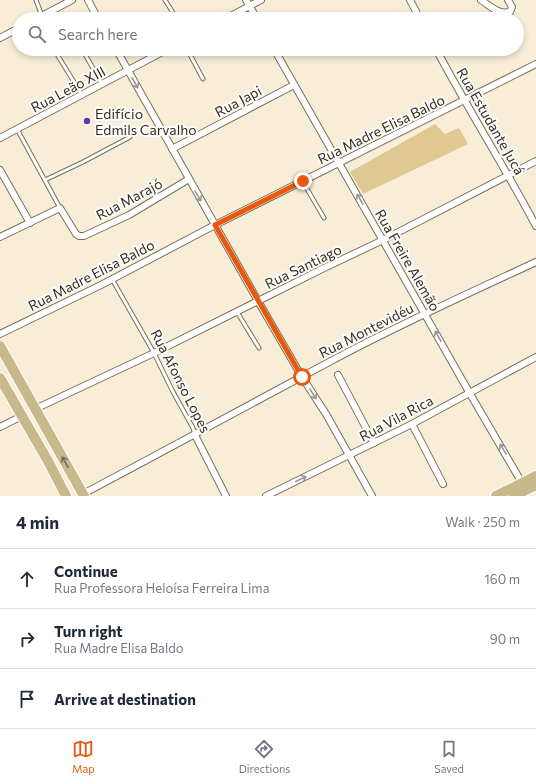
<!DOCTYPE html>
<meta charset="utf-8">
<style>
body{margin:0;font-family:Commissioner,sans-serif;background:#f6f6f7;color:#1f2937}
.stop{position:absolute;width:12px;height:12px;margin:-9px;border:3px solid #ea580c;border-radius:50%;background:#fff}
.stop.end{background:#ea580c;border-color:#fff;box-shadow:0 1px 4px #0008}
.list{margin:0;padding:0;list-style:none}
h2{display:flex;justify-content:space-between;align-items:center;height:52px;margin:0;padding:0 16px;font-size:17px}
h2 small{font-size:13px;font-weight:400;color:#747a83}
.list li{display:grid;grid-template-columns:26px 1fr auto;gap:12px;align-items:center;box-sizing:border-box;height:60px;padding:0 16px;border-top:1px solid #e0e1e3}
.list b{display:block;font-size:15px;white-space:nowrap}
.list p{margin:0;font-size:13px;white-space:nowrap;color:#747a83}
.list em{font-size:13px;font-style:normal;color:#747a83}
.icon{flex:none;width:22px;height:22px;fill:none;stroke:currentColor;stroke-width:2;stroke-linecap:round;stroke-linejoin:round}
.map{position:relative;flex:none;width:536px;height:496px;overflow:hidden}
.search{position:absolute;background:#fff;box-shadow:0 2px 6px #0003;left:12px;right:12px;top:12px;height:44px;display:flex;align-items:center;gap:10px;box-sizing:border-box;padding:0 14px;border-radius:22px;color:#747a83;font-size:15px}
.sheet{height:232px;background:#fff}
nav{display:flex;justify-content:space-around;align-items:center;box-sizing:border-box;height:56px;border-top:1px solid #e0e1e3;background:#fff;font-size:11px;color:#747a83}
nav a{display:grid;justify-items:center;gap:2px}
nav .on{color:#ea580c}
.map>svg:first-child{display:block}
</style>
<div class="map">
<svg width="536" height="496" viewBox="0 0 536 496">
<rect width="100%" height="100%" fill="#f8eed7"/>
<!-- green -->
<polygon fill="#e0c892" points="435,124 445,134 459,128 468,144 363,194 350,172"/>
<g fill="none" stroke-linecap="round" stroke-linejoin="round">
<defs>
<g id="service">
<polyline points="36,0 42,16"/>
<polyline points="165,0 177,19"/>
<polyline points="82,49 102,84"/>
<polyline points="187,49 203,79"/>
<polyline points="58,56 82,95"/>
<polyline points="17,129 60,208"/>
<polyline points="45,180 83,162 130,137"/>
<polyline points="303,182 324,218"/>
<polyline points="112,279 154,353 172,390 193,428 195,434"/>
<polyline points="237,312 259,348"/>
</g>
<g id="minor">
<polyline points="88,0 98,19"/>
<polyline points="246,0 257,19"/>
<polyline points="410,0 420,19"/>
<path d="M481 0C490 6 499 15 510 12L512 7 508 0"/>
<polyline points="36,19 72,0"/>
<polyline points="225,19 261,0"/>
<polyline points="0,38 19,28"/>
<polyline points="116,49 258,301 302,377 326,414 372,496"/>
<polyline points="274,49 469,392 522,483"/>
<path d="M436 49C468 109 504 166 536 226"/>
<polyline points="0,138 168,49"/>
<polyline points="172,149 294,85"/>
<polyline points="0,170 30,223"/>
<polyline points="0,237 60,208 76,234 79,236 84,236 129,215 189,179"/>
<polyline points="0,334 101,285 215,225 536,64"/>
<polyline points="338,375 374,443"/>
<polyline points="35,409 154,353 322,269 383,240 536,161"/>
<polyline points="412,424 443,484"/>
<polyline points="0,427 22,416"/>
<polyline points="195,435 226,496"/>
<path d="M83 494C166 450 249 405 331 361 398 325 467 294 536 262"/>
<polyline points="266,496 412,424 536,357"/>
</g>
<g id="primary">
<polyline points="0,346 84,496"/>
<polyline points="0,378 48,461 66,496"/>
<polyline points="496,496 536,476"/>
<polyline points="514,496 536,485"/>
</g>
</defs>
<!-- service casing -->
<use href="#service" stroke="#786f5b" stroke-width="5"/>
<!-- minor casing -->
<use href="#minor" stroke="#786f5b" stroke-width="8"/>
<!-- primary casing -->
<use href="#primary" stroke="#fff" stroke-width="12"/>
<!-- service -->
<use href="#service" stroke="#fff" stroke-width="3"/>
<!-- minor -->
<use href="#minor" stroke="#fff" stroke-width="6"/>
<!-- primary -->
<use href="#primary" stroke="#cab88d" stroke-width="10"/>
</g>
<!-- one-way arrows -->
<defs><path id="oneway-shaft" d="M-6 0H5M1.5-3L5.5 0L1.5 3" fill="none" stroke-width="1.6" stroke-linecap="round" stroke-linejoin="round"/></defs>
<g stroke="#989692">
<use href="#oneway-shaft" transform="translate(135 83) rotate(61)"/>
<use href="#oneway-shaft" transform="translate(198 196) rotate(60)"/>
<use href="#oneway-shaft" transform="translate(360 199) rotate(-119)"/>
<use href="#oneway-shaft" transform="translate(438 336) rotate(-119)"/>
<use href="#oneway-shaft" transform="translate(313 394) rotate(58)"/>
<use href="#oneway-shaft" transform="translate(503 449) rotate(-120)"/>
<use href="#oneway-shaft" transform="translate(301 479) rotate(-25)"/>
</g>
<use stroke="#766c54" href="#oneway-shaft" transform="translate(65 462) rotate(-119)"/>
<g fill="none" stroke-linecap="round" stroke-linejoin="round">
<!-- route -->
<polyline stroke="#ea580c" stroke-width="5" points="302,377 215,225 303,181"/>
</g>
<!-- markers -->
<circle fill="#6436ad" stroke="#fefcf8" stroke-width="1.5" cx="87" cy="121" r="4"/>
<g text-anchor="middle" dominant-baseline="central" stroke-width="4" stroke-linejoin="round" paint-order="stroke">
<!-- street labels -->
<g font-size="14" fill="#322e25" stroke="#fefcf8">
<text transform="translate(68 89) rotate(-28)">Rua Leão XIII</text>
<text transform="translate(238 101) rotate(-28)">Rua Japi</text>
<text transform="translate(491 121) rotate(60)">Rua Estudante Jucá</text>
<text transform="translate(381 129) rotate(-26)">Rua Madre Elisa Baldo</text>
<text transform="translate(129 199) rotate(-28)">Rua Marajó</text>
<text transform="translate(408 260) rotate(60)">Rua Freire Alemão</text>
<text transform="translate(303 266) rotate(-26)">Rua Santiago</text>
<text transform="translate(91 275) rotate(-27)">Rua Madre Elisa Baldo</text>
<text transform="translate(366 330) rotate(-27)">Rua Montevidéu</text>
<text transform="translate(181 381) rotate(63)">Rua Afonso Lopes</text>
<text transform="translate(396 418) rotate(-28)">Rua Vila Rica</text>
</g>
<!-- poi labels -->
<g font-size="14" fill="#322e25" stroke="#fefcf8" text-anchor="start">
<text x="95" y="113">Edifício<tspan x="95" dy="16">Edmils Carvalho</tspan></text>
</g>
</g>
</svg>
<div class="stop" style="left:302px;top:377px"></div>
<div class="stop end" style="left:303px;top:181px"></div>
<div class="search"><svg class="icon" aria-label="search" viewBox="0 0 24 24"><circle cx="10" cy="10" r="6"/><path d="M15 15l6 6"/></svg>Search here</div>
</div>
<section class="sheet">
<h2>4 min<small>Walk · 250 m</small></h2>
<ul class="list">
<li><svg class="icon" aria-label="ahead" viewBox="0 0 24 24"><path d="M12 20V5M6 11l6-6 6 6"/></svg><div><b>Continue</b><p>Rua Professora Heloísa Ferreira Lima</p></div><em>160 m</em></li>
<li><svg class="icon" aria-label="right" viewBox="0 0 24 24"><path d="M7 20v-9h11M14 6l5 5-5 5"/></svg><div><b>Turn right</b><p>Rua Madre Elisa Baldo</p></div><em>90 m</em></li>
<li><svg class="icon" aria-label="arrive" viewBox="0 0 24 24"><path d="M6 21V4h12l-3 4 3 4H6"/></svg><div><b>Arrive at destination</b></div></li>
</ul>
</section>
<nav>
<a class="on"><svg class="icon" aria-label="map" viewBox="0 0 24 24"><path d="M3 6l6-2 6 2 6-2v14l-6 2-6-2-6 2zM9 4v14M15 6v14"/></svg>Map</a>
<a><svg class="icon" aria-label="directions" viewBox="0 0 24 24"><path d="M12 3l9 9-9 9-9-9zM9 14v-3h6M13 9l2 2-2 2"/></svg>Directions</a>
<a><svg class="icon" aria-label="saved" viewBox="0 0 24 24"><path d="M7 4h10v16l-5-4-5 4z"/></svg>Saved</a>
</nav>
